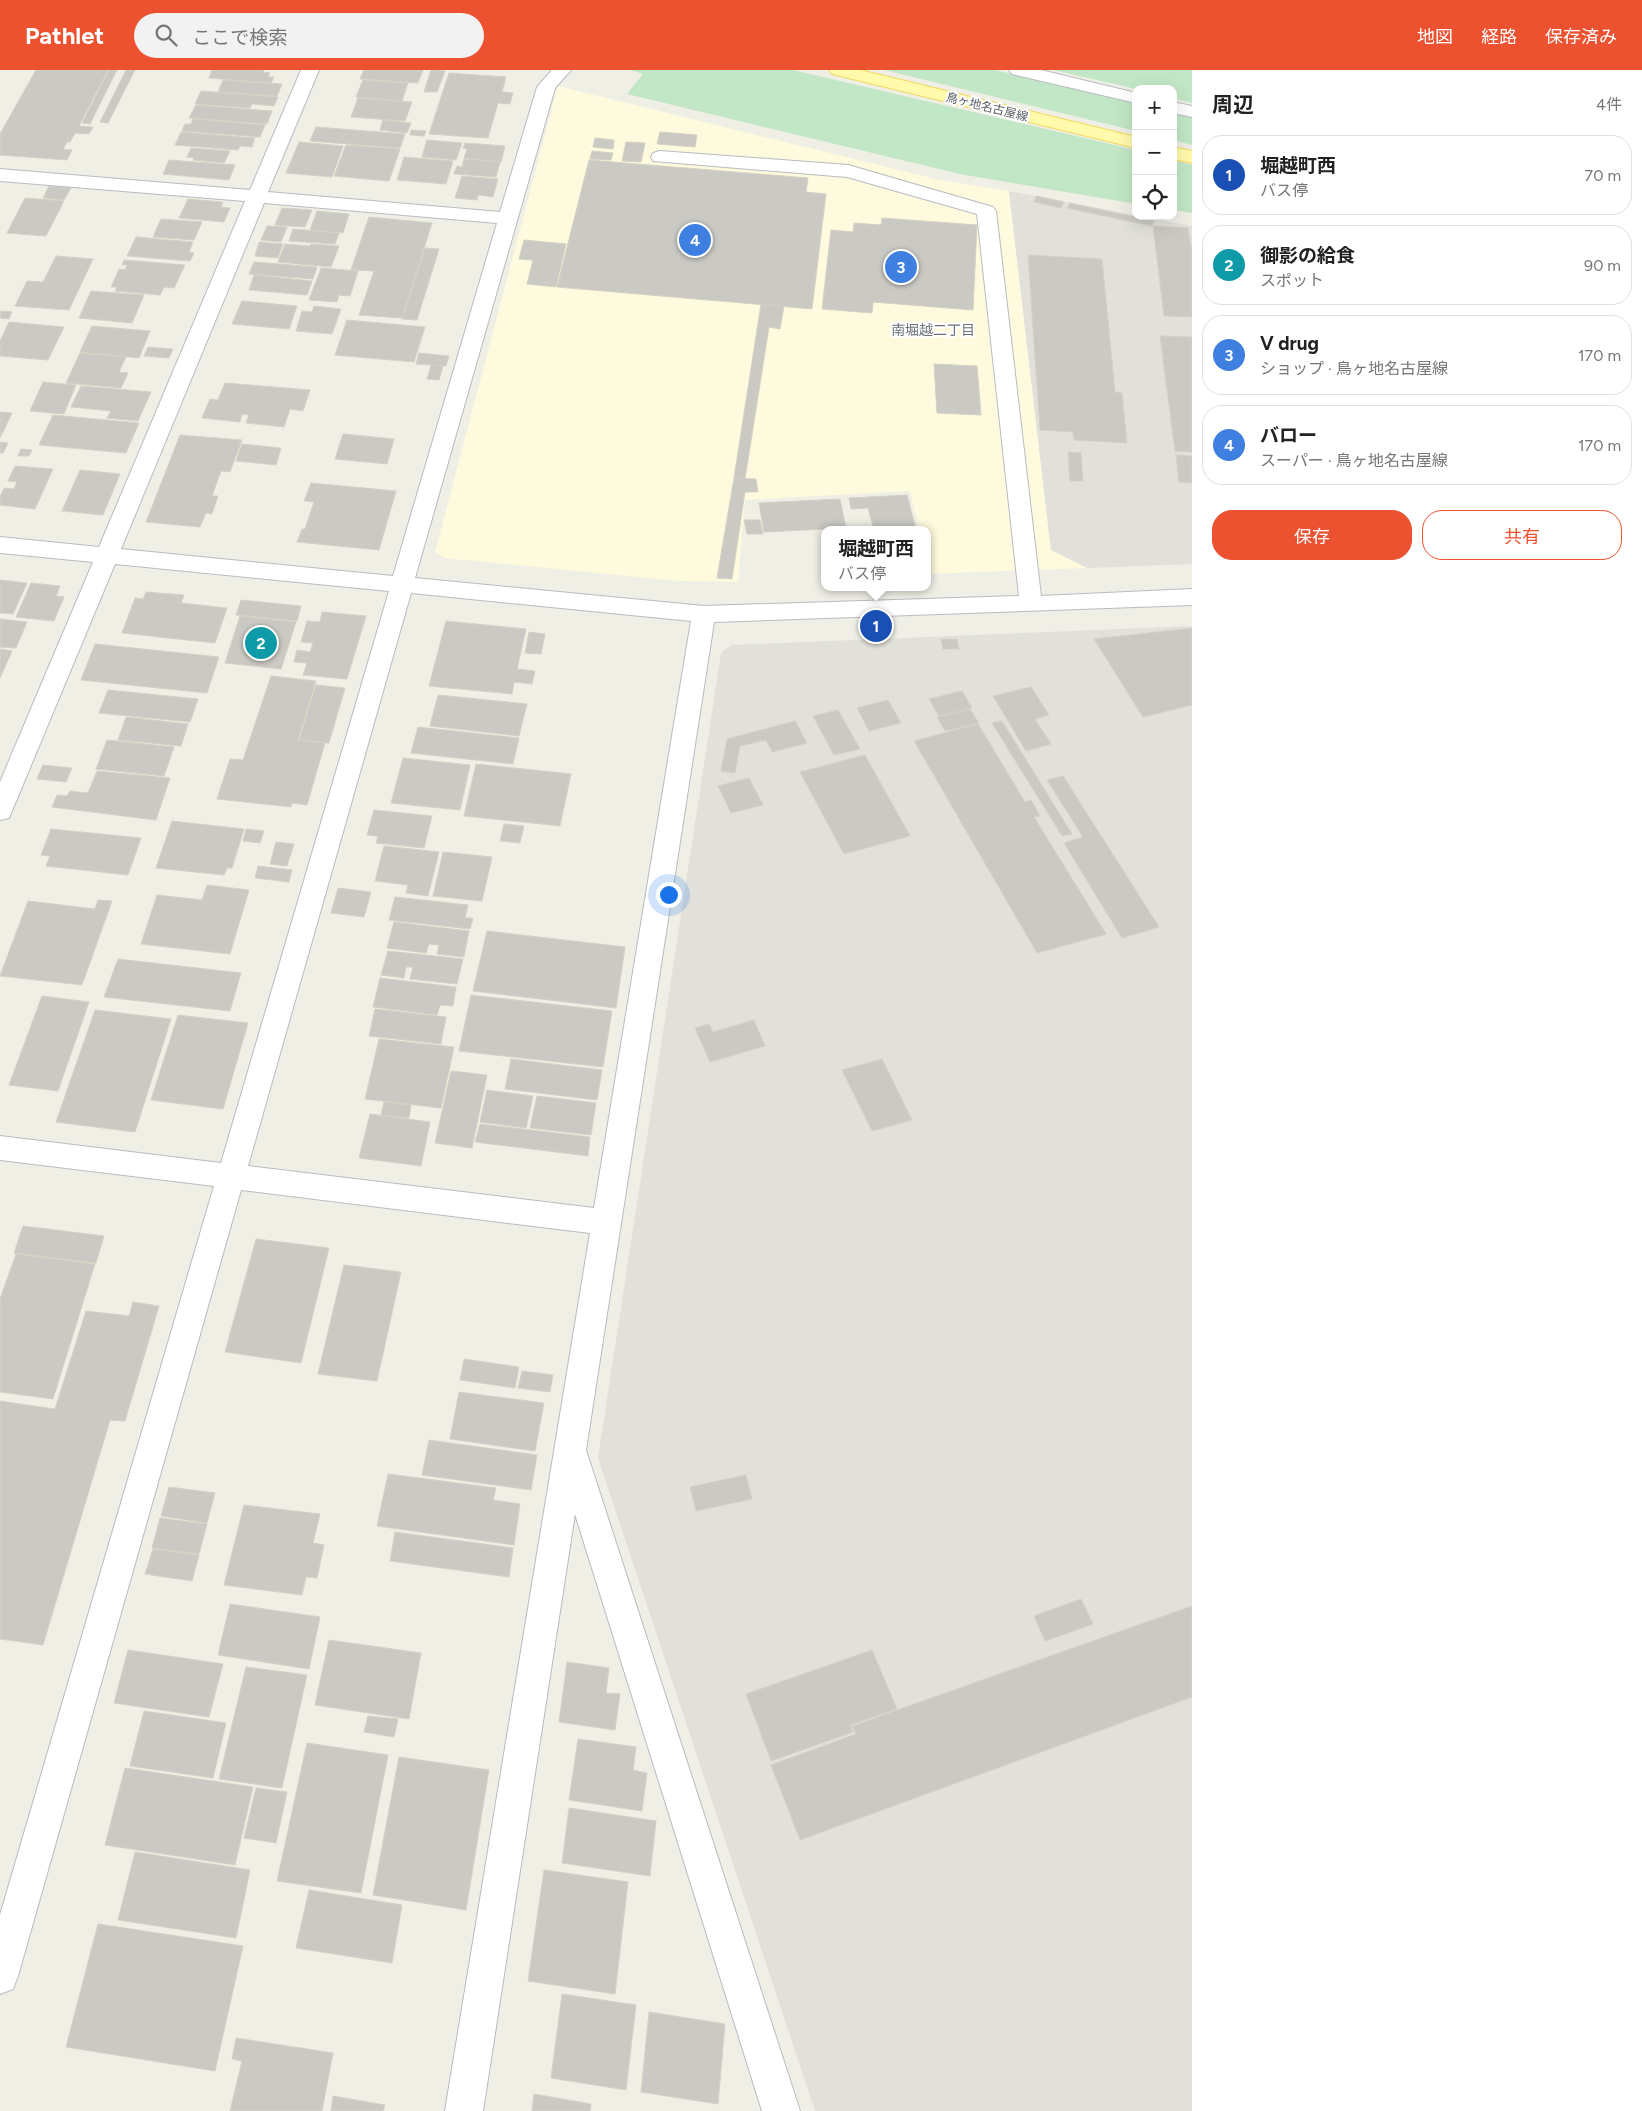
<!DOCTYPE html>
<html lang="ja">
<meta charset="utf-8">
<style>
body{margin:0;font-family:Figtree,"Noto Sans JP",sans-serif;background:#f2f2f2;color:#222}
.controls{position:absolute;right:15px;top:15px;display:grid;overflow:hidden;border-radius:10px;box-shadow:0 5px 20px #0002}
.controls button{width:45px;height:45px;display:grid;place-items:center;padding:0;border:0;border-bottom:1px solid #e0e0e0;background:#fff;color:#222;font:25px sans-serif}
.you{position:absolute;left:668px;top:824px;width:18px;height:18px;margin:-12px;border:4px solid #fff;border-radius:50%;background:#1a73e8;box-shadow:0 0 0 8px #1a73e833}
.badge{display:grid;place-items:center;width:32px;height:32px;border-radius:50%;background:#ec5130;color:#fff;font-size:16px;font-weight:700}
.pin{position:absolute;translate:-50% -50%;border:2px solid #fff;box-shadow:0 1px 5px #0006}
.popup{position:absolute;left:821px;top:456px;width:110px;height:65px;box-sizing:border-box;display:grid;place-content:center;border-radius:10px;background:#fff;filter:drop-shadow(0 1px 4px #0005);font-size:16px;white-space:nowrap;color:#767676}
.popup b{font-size:19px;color:#222}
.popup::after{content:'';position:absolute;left:50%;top:100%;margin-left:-10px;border:10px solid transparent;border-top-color:#fff}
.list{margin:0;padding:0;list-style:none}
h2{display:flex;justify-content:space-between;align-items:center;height:65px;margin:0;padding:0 20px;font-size:21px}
h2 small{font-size:16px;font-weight:400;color:#767676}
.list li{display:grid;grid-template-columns:32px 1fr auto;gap:15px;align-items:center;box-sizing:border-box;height:80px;margin:0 10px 10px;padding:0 10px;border:1px solid #e0e0e0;border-radius:20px}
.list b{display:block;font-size:19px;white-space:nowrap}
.list p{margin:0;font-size:16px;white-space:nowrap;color:#767676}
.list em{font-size:16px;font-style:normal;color:#767676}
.actions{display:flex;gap:10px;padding:15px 20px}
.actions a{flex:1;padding:11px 0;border:1px solid #ec5130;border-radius:20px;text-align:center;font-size:18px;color:#ec5130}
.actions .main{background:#ec5130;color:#fff}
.icon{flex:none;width:28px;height:28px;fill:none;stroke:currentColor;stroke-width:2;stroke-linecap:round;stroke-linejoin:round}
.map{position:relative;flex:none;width:1192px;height:2041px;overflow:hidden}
header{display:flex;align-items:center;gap:30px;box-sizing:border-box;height:70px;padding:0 25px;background:#ec5130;color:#fff}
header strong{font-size:24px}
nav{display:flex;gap:28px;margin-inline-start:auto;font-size:18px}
.search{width:350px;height:45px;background:#f2f2f2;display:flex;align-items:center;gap:12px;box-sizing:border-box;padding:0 18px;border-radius:28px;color:#767676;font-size:19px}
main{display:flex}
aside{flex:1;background:#fff}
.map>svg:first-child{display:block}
</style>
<header>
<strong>Pathlet</strong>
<div class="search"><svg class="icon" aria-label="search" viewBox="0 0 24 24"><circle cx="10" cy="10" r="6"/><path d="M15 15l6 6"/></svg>ここで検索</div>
<nav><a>地図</a><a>経路</a><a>保存済み</a></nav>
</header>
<main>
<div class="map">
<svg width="1192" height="2041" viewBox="0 0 1192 2041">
<rect width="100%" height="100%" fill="#f0efe6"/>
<!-- commercial -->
<polygon fill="#fefadd" points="558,16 935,109 1009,121 1051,480 1087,498 929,504 927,495 927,460 919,460 910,421 745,430 738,512 677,511 444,488 435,482"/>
<!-- industrial -->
<g fill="#e1e0da">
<polygon points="1009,121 1192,156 1192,494 1087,498 1051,480"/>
<polygon points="1192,556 1192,2041 815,2041 598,1388 721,583 731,575"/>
</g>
<!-- green -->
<g fill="#c2e7c6">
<polygon points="629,0 793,0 1136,80 1136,134 960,104 627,24 643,4"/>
<polygon points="884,0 995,0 1124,30 1136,33 1136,61"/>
<polygon points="1053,0 1192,0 1192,33 1173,28 1173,19 1136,19"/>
<polygon points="1173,43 1192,48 1192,75 1173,70"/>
<polygon points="1173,90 1192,95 1192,143 1173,140"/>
</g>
<!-- building -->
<g fill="#cbc9c3" stroke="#d5d1c4">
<polygon points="36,0 108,0 79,56 93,57 89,64 75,63 70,72 67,72 63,79 72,80 67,90 0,85 0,64"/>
<polygon points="109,0 117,0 90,54 82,53"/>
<polygon points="126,0 135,0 108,53 100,52"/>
<polygon points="212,0 264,0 263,2 270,3 268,7 274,7 271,13 209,8"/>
<polygon points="364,0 423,0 418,13 360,9"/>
<polygon points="431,0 445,1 437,22 424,22"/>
<polygon points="449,3 506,7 502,22 513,23 510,34 498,33 488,68 429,64"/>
<polygon points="223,10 282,14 277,26 218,22"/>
<polygon points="363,10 408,13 402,31 356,27"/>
<polygon points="201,21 278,27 274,36 252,34 250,38 195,34"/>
<polygon points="358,28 412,32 405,51 351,47"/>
<polygon points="196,35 272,41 267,54 189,48"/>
<polygon points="193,49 265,55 260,67 182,61 185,54 191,54"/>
<polygon points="383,50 411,53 407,63 380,60"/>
<polygon points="316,57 405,64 400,78 310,71"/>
<polygon points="411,60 426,61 424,66 410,65"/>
<polygon points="181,62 255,68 252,77 240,76 238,80 175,75"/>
<polygon points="660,62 697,65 695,77 657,74"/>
<polygon points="595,68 614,70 613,79 593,77"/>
<polygon points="427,70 462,73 456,90 422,87"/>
<polygon points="299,72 343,76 332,107 286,103"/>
<polygon points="626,72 645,73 641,92 622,91"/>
<polygon points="465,73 505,76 501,92 464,88 467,79 463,78"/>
<polygon points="346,75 400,79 389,111 334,106"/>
<polygon points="191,78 230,81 224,93 193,90 194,88 187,87"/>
<polygon points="592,81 613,83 611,90 590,89"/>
<polygon points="404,87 453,91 446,114 397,110"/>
<polygon points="464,89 500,92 496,107 454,104 457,96 462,97"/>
<polygon points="169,90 235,95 229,110 163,104"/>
<polygon points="589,90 808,108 806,122 826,124 812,239 557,217"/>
<polygon points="462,106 498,109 493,127 478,125 477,130 455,128"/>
<polygon points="49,116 71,118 64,130 43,128"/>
<polygon points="1036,126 1064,132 1061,138 1034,132"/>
<polygon points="25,128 64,131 46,166 7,163"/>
<polygon points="188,129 223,132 221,137 230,138 224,152 179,148"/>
<polygon points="1070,133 1154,151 1152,156 1067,138"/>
<polygon points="282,138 312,140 305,157 275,155"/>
<polygon points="317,141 349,144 343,163 310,160"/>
<polygon points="369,147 432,153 402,248 359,245 374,201 351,200"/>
<polygon points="882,148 977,155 973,240 873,232 872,243 822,239 831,160 853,162 854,153 881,155"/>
<polygon points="161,149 202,152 194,170 153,167"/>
<polygon points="267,156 287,157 281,172 261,170"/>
<polygon points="1153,156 1188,158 1192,182 1192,247 1164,246"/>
<polygon points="293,159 339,163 335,174 289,171"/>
<polygon points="136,167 193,172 189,182 194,183 190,191 127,186"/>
<polygon points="524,170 566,174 556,217 527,214 533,190 519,189"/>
<polygon points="259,172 283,174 278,188 255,186"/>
<polygon points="285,174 310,176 311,174 339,176 331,197 278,192"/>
<polygon points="425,178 439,179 417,250 402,249"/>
<polygon points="1028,185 1102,189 1115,322 1122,323 1127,373 1074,370 1073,362 1040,360"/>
<polygon points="56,186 93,189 69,240 15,236 27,211 43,212"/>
<polygon points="124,190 185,195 174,218 164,217 160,225 115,221 117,217 111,217 119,199 125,200 127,195 122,195"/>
<polygon points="254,192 317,197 313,209 249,204"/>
<polygon points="321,198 358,201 350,226 339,225 337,232 309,230"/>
<polygon points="254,205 312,211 307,225 249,220"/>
<polygon points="91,221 144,225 132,253 79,248"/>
<polygon points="242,231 297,236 289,259 232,254"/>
<polygon points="761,234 784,236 780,259 769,257 745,409 734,408"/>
<polygon points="314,236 341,239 332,264 296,261 302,241 312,242"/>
<polygon points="1,241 12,242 9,249 0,248"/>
<polygon points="347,250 425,257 414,292 335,285"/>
<polygon points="9,252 64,257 48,290 0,286 0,271"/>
<polygon points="92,256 150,261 139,288 80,282"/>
<polygon points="1160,266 1192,267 1192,382 1175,381"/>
<polygon points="148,277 173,279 169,288 144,286"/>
<polygon points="80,283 126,287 119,302 128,303 121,318 66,313"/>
<polygon points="419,283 449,286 446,296 416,294"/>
<polygon points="934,294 977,296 981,345 937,343"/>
<polygon points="431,295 443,296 439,310 427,309"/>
<polygon points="43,312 76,315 64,344 30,341"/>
<polygon points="225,313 310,320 303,341 290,339 284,357 246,353 249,345 242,344 240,352 202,348 210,329 218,330"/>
<polygon points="81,316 151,322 138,351 107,348 111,341 71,337"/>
<polygon points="0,342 12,343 0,368"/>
<polygon points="53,345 139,353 126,383 39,375"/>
<polygon points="343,364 394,369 387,394 335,389"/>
<polygon points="180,365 242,370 230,402 221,401 212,426 218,426 212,444 206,443 200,457 146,452"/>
<polygon points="0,372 8,373 3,383 0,383"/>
<polygon points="242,374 281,378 276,395 236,391"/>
<polygon points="21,379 32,380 29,386 18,386"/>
<polygon points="1068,382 1081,383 1083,411 1070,411"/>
<polygon points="1176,385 1192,386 1192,413 1179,412"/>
<polygon points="15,396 53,399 35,439 0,435 0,427 4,418 14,419 17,412 8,411"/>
<polygon points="80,400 120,404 103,445 62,441"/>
<polygon points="734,408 756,409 758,422 745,422 732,509 717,508"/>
<polygon points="311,413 396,421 379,480 297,472 302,459 305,459 314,432 304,431"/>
<polygon points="907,425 916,460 874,460 868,438 851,439 849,428"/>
<polygon points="840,429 846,458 764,462 759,433"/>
<polygon points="744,450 760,450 763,464 747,464"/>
<polygon points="0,510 27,513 13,544 0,543"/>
<polygon points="31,513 60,516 56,526 64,527 54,551 16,547"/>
<polygon points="146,522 184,525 181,533 227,538 215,573 122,563 135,528 143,529"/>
<polygon points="241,530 301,536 297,551 236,545"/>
<polygon points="322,542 366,546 347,609 303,605 307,593 294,592 297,580 310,582 313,573 301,572 307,551 320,552"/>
<polygon points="240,546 296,552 281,599 225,593"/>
<polygon points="0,549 27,552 16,578 0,577"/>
<polygon points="446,551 526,559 517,599 535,601 532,614 514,612 512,624 429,616"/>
<polygon points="1192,558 1192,635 1143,647 1094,569"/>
<polygon points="529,562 545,564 541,584 525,583"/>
<polygon points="941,569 957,569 959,579 943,579"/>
<polygon points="95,574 219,587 207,623 81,610"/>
<polygon points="0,579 12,581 0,608"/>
<polygon points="271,606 316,611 298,670 325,673 307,735 292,733 291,737 217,729 230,689 243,690"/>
<polygon points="316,615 345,618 329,673 299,670"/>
<polygon points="1031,617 1049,645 1035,649 1051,674 1026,681 993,626"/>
<polygon points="108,620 198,629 190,652 99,643"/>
<polygon points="962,621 972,638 939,646 929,629"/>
<polygon points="438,625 527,634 519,666 430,656"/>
<polygon points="888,630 901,653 869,661 857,638"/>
<polygon points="970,639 979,653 945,661 937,647"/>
<polygon points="838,640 860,679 834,685 813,646"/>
<polygon points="126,647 188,654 181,676 118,670"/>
<polygon points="795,651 807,673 772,682 766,670 740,676 735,703 721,701 727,669"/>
<polygon points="1002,651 1072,764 1062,766 992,653"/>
<polygon points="978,654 1025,732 1031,730 1040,746 1034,747 1106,864 1037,883 914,671"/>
<polygon points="418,657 519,668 513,694 411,683"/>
<polygon points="107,670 174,677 164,706 96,699"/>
<polygon points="865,685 910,766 844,784 800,702"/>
<polygon points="403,688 470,695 460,740 391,733"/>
<polygon points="476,694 571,704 560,756 464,746"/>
<polygon points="43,695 72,698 66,712 37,709"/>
<polygon points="97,701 170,708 156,750 52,737 57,725 67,726 70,721 88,723"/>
<polygon points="1063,706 1159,857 1122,868 1064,773 1083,767 1047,710"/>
<polygon points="749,708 763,735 731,743 718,716"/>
<polygon points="374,740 432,746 424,778 376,773 378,766 367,765"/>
<polygon points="172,751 244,759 232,798 227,798 224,805 156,798"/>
<polygon points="504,754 524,756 520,773 500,771"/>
<polygon points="51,759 141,768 128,805 46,796 50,786 41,785"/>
<polygon points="246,759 264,761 260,773 243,771"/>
<polygon points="276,772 294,774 287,796 270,794"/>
<polygon points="384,776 439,782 428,826 406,823 408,815 375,811"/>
<polygon points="443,782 492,787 482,831 433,826"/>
<polygon points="258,796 292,800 289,812 255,808"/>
<polygon points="207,815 249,820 230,884 141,874 157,825 202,830"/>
<polygon points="338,818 371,822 364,847 331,843"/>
<polygon points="395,827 468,835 465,848 473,848 470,859 389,850"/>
<polygon points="98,830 112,831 82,915 0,906 28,831 95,839"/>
<polygon points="394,852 469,861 464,887 437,884 439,875 429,874 426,883 387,878"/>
<polygon points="487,861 625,877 616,938 473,921"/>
<polygon points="388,881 463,889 457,914 410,909 413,897 406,897 404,908 381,905"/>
<polygon points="118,889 241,903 230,941 104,927"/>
<polygon points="380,908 456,917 453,936 440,935 437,945 373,937"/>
<polygon points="471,925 612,941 603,997 459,981"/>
<polygon points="42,926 89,932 58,1021 9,1015"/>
<polygon points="375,939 446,947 441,974 369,966"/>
<polygon points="95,940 171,949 135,1062 56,1052"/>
<polygon points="178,945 248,953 223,1039 151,1030"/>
<polygon points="754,950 765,976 710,992 695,958 709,954 713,962"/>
<polygon points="379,969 454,977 441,1038 365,1029"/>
<polygon points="511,989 602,1000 597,1030 505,1019"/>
<polygon points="882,989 912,1050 872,1061 842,1000"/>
<polygon points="451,1001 487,1005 472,1078 435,1073"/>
<polygon points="487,1020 533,1026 526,1058 480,1052"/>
<polygon points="537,1026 596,1033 591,1065 530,1058"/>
<polygon points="384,1032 411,1035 409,1048 381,1045"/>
<polygon points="370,1044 430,1052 421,1096 359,1088"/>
<polygon points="480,1054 590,1067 588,1086 475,1072"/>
<polygon points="23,1156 104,1166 96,1193 14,1183"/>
<polygon points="256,1169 329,1178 301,1293 225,1282"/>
<polygon points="16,1184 95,1194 53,1329 0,1322 0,1229"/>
<polygon points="344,1195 401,1202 377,1311 318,1304"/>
<polygon points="133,1232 159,1236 125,1351 110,1350 43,1575 0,1569 0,1331 55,1339 86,1241 129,1246"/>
<polygon points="464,1289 519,1297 515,1318 460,1310"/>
<polygon points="522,1301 553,1305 550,1322 518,1318"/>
<polygon points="459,1322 544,1333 535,1381 450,1369"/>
<polygon points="429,1370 537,1385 531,1420 422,1405"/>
<polygon points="388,1404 496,1418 493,1430 520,1434 514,1475 377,1456"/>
<polygon points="746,1405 752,1429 696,1441 690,1417"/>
<polygon points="169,1417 215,1423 207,1453 161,1446"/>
<polygon points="244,1435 320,1444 313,1473 324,1475 317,1508 306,1507 302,1525 224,1515"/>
<polygon points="160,1448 207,1454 199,1484 152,1478"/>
<polygon points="395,1462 513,1478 509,1507 390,1491"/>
<polygon points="153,1479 199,1485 192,1511 145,1504"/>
<polygon points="1081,1529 1093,1554 1045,1571 1034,1546"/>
<polygon points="230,1534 320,1547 309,1599 218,1585"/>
<polygon points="1192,1536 1192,1627 800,1770 771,1695 856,1664 852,1656"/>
<polygon points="329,1570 421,1583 409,1649 315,1635"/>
<polygon points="128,1580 223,1594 209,1647 114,1633"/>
<polygon points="872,1580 897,1639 850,1655 853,1662 771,1691 746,1624"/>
<polygon points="567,1592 609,1598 606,1623 620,1624 615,1660 559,1652"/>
<polygon points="246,1597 307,1605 282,1718 219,1709"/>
<polygon points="144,1641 226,1653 213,1708 130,1696"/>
<polygon points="368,1646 398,1649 394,1667 364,1662"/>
<polygon points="578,1669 636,1677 633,1700 647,1703 642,1741 569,1730"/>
<polygon points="307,1673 388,1685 361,1823 277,1811"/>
<polygon points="399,1687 489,1700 466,1840 373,1825"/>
<polygon points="125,1698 253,1717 235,1795 105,1775"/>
<polygon points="256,1718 287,1722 276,1773 244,1768"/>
<polygon points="569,1738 656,1751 650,1806 562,1793"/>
<polygon points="135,1782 250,1800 236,1868 118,1850"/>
<polygon points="544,1800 628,1812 615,1924 528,1911"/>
<polygon points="309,1820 402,1835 392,1893 296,1878"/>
<polygon points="98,1854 243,1876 215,2001 66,1977"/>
<polygon points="562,1924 636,1935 626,2020 551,2008"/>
<polygon points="649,1942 725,1954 718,2034 641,2022"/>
<polygon points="236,1968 333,1983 322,2041 230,2041 242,1991 232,1989"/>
<polygon points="534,2024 591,2034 590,2041 532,2041"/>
<polygon points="333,2026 385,2035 383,2041 331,2041"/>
</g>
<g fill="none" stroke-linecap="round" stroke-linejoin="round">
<defs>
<g id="minor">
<path d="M301 0H319L268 122 500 142 537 17 552 0H571L555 18 415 508 704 536 1019 526 977 144 847 107 653 91 651 87 653 83 660 81 848 95 993 137 996 141 1041 526 1192 519V535L714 552 586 1380 800 2041H762L575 1444 483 2041H445L590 1163 241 1120 18 1906 13 1919 0 1924V1845L214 1116 0 1090V1066L221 1093 389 521 115 494 12 741 9 748 0 750V712L93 492 0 483V467L99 477 245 131 0 111V99L250 120ZM264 133 497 153 393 506 121 479ZM411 523 691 551 594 1138 248 1096Z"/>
<polygon points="1009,0 1041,0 1136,23 1136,33 1012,4"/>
<polygon points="1173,32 1192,36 1192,47 1173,43"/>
</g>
<g id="major">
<polygon points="829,0 860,0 1136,67 1136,78 832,4"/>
<polygon points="1173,77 1192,81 1192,93 1173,89"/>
</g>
</defs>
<!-- minor casing -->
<use href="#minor" stroke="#b8bbc0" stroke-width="2"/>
<!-- major casing -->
<use href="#major" stroke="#f3d85c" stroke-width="2"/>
<!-- minor -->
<use href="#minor" fill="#fff" fill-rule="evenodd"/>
<!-- major -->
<use href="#major" fill="#fffaac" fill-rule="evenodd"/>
</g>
<g text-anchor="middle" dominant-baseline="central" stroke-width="4" stroke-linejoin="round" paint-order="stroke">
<!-- far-street labels -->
<g font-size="12" fill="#5d6166" stroke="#fff">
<text transform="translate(987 37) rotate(14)">鳥ヶ地名古屋線</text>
</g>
<!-- far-neighbourhood labels -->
<g font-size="14" fill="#6e7278" stroke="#fff">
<text x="933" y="260">南堀越二丁目</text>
</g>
</g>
</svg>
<div class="controls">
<button>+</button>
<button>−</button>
<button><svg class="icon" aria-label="locate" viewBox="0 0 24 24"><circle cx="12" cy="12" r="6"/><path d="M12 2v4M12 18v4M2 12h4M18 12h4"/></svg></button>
</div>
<div class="you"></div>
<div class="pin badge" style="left:876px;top:556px;background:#1a4fb4">1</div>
<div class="popup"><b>堀越町西</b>バス停</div>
<div class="pin badge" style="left:261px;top:573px;background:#0f9aa8">2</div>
<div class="pin badge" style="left:901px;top:197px;background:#3f7fe0">3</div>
<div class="pin badge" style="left:695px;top:170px;background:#3f7fe0">4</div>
</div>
<aside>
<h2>周辺<small>4件</small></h2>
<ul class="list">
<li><span class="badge" style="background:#1a4fb4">1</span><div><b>堀越町西</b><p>バス停</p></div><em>70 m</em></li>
<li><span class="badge" style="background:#0f9aa8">2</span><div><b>御影の給食</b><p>スポット</p></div><em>90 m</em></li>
<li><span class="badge" style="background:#3f7fe0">3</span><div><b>V drug</b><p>ショップ · 鳥ヶ地名古屋線</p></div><em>170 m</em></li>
<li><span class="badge" style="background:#3f7fe0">4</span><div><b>バロー</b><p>スーパー · 鳥ヶ地名古屋線</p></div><em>170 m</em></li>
</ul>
<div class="actions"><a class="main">保存</a><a>共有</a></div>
</aside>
</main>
